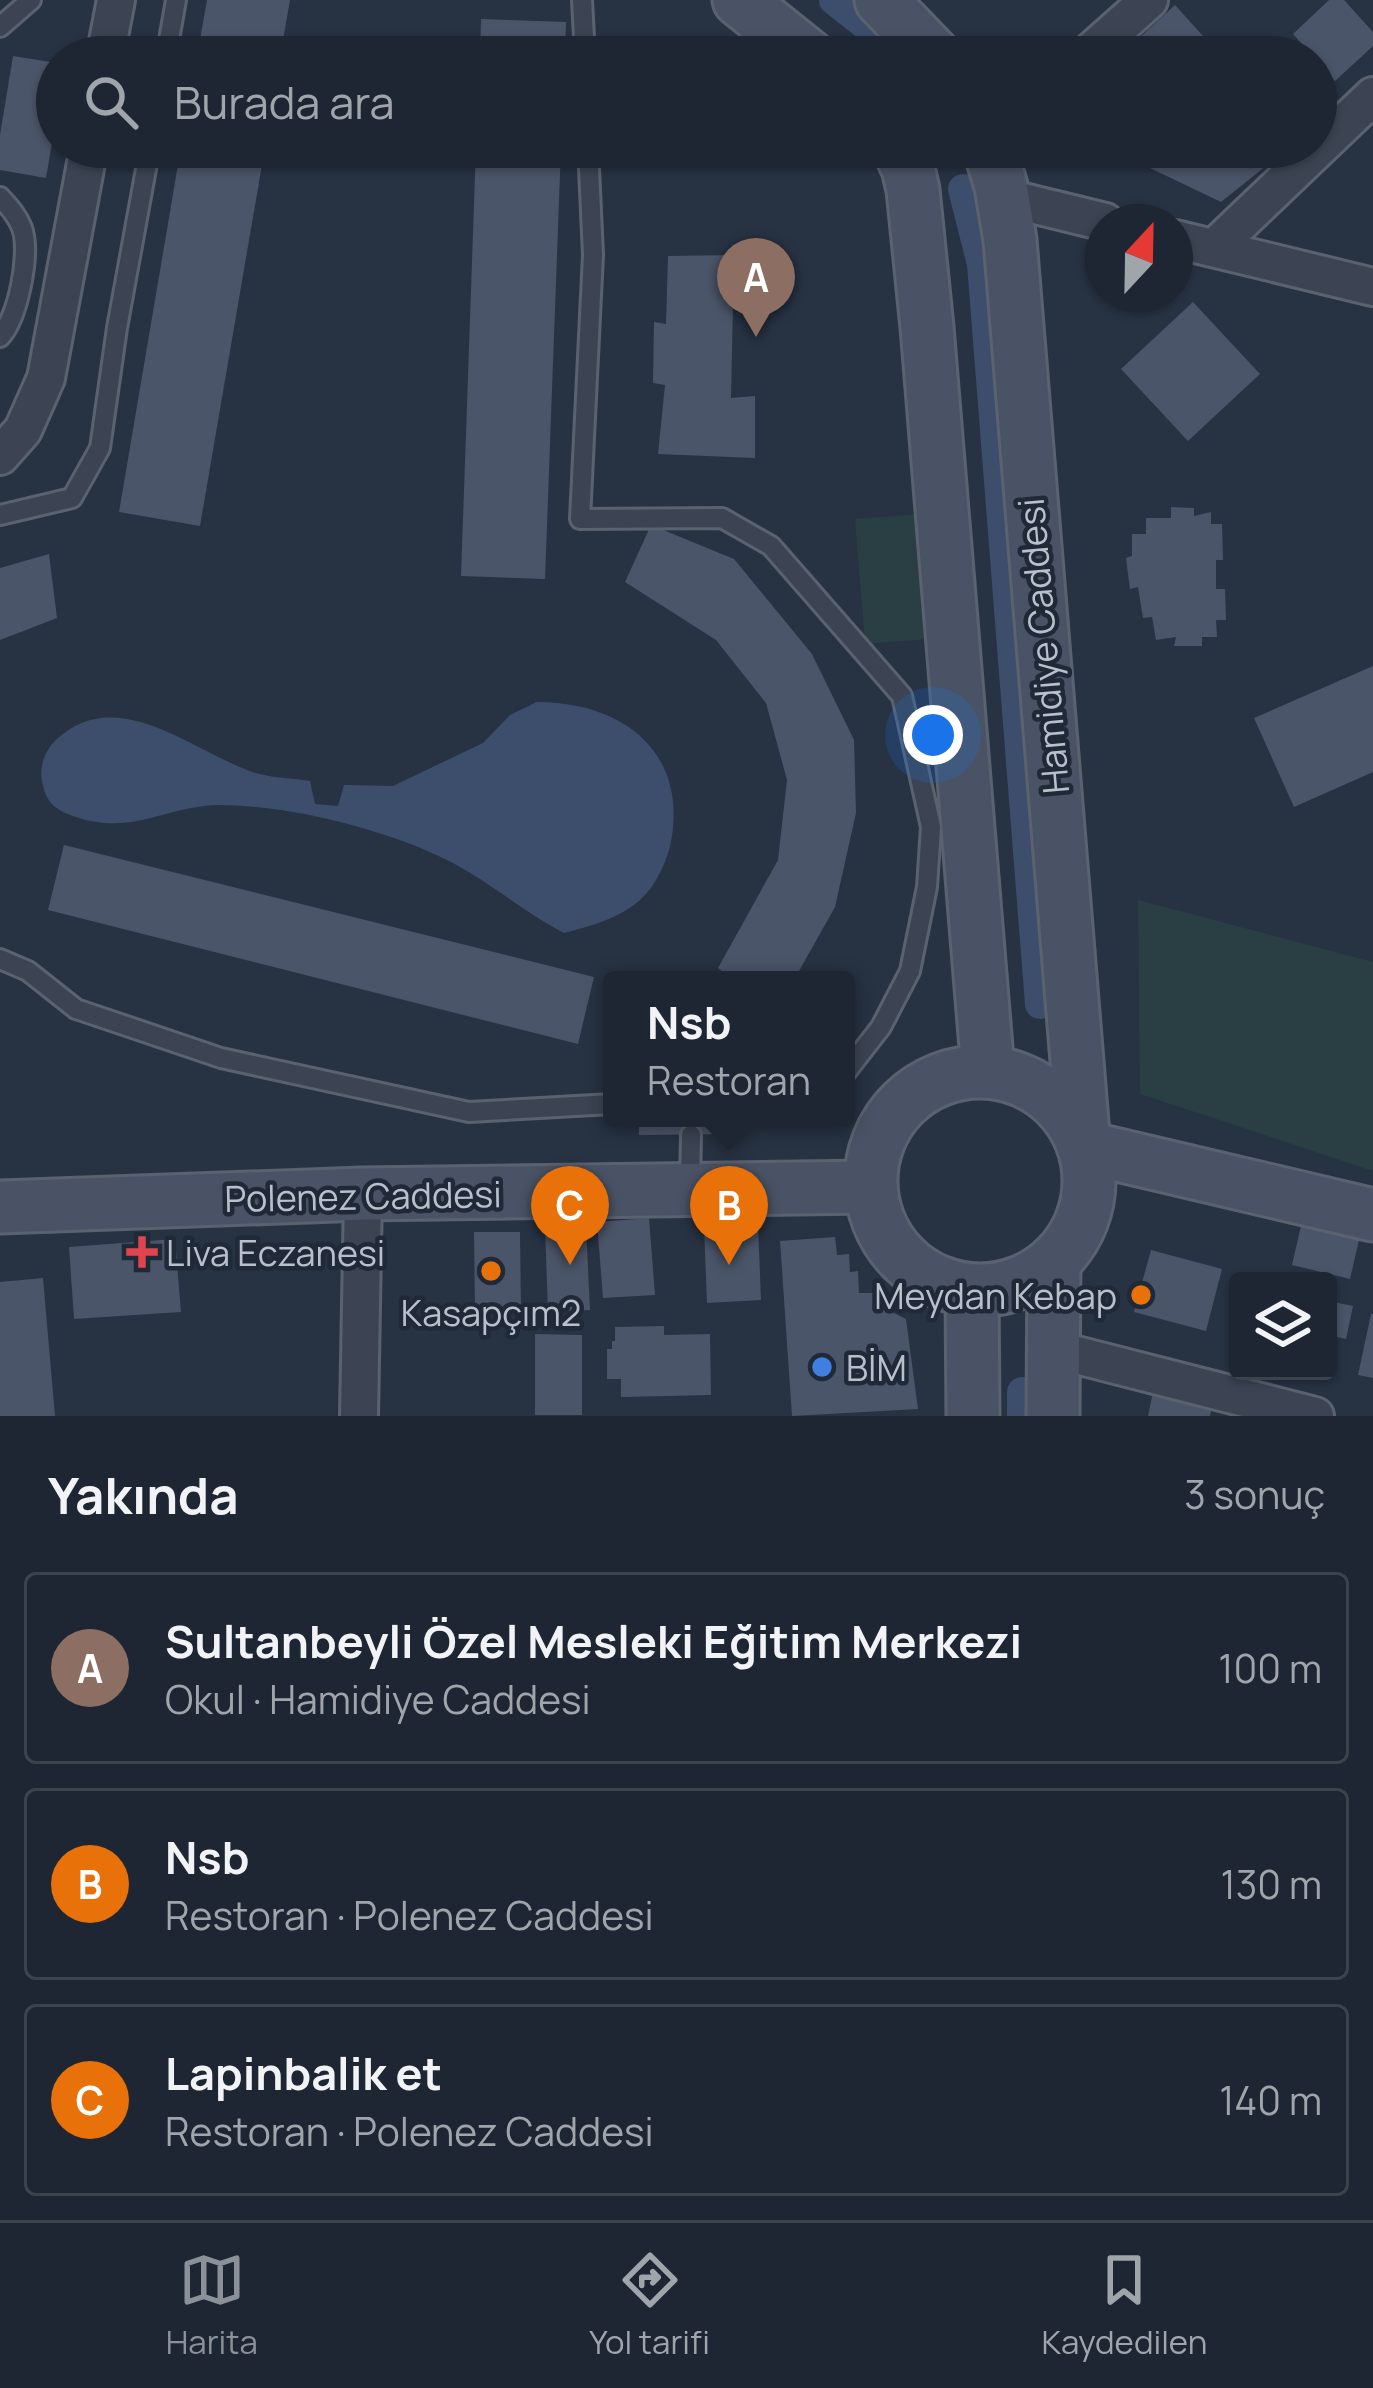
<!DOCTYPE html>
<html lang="tr">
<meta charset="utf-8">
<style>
body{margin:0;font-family:Manrope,sans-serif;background:#2a323e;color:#f1f3f6}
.controls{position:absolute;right:36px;bottom:36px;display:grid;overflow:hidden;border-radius:12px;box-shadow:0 3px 9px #0004}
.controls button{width:108px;height:108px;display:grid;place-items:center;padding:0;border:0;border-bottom:3px solid #3b434d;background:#1d2632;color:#f1f3f6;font:60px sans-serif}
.compass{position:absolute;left:1085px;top:204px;width:108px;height:108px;border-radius:50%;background:#1d2632;box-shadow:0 3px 9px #0004;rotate:22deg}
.you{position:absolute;left:933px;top:735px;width:42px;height:42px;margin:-30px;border:9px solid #fff;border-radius:50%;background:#1a73e8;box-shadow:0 0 0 18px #1a73e833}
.badge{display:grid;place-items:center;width:78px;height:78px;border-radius:50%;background:#8c9099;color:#fff;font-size:39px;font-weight:700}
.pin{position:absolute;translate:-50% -99px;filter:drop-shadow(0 3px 6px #0008)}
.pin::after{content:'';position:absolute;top:63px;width:42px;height:36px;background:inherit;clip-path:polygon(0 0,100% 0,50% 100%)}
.popup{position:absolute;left:603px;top:971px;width:252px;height:156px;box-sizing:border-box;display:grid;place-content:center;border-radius:12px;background:#1d2632;filter:drop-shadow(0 3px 9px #0005);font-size:39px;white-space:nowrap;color:#a0a5ac}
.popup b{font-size:45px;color:#f1f3f6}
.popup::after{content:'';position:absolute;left:50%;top:100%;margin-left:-24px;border:24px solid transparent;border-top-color:#1d2632}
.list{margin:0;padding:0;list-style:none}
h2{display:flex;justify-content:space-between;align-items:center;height:156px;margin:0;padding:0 48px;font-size:51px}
h2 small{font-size:39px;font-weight:400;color:#a0a5ac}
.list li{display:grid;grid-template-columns:78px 1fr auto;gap:36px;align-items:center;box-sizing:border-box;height:192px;margin:0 24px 24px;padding:0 24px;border:3px solid #3b434d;border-radius:12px}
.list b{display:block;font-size:45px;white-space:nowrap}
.list p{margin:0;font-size:39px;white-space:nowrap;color:#a0a5ac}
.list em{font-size:39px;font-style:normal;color:#a0a5ac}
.icon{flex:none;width:66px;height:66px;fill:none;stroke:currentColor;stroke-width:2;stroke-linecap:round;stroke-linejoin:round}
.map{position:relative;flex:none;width:1373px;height:1416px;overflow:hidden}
.search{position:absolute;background:#1d2632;box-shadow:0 3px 9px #0004;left:36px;right:36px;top:36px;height:132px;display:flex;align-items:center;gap:30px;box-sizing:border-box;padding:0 42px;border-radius:66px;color:#a0a5ac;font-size:45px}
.sheet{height:804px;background:#1d2632}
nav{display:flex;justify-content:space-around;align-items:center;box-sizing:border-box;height:168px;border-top:3px solid #3b434d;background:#1d2632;font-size:33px;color:#a0a5ac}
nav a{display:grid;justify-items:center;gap:6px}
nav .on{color:#8c9099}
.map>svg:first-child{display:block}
</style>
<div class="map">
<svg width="1373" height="1416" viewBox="0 0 1373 1416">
<rect width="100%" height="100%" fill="#273243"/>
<!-- green -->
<g fill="#293f44">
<polygon points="920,514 929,639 865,644 855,519"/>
<polygon points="1138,900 1373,962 1373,1171 1140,1094"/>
</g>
<!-- water -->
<path fill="#3d4e6c" d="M537 702C618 702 685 747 672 836 669 857 657 885 640 900 618 919 591 926 564 933 531 916 503 893 472 874 409 834 293 805 219 805 165 806 133 836 76 817 55 810 46 803 42 781 39 767 45 750 56 740 114 684 188 747 247 770 266 778 290 778 310 781L315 804 338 806 344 785 393 786 483 743 510 715Z"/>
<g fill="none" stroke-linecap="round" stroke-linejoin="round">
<!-- canal -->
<g stroke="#3d4e6c" stroke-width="30">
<polyline points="834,0 906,57"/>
<polyline points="963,189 982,264 1040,1004"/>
<polyline points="1022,1416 1022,1392"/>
</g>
</g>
<!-- building -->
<g fill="#4b5569">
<polygon points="207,0 290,0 280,57 197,57"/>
<polygon points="1329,0 1344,0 1373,32 1373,46 1335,81 1293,34"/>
<polygon points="1175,5 1222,57 1150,57 1136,41"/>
<polygon points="481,19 566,22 565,57 480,57"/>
<polygon points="13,56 57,63 57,113 46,178 0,170 0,135"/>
<polygon points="181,147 265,147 200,526 119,512"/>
<polygon points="476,147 561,147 545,579 461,576"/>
<polygon points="1138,147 1264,147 1256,154 1266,166 1221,202 1127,157"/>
<polygon points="734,255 731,398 755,396 755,458 658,454 665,385 653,383 654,322 666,324 668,256"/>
<polygon points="1193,302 1260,374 1188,441 1121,369"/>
<polygon points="1171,507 1194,508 1194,516 1211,512 1211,524 1222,524 1223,560 1216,560 1216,589 1225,589 1226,620 1216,620 1217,637 1202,637 1202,646 1174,646 1176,637 1156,640 1152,617 1143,618 1138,587 1130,589 1126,558 1132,556 1132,534 1146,534 1146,518 1171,518"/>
<polygon points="651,525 734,559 812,654 854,740 856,813 835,907 794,980 733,980 718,968 778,860 787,780 766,703 716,640 625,582"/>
<polygon points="49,554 57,618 0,640 0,568"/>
<polygon points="1373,666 1373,772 1294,807 1254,718"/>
<polygon points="64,845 594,977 578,1044 48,910"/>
<polygon points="639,1118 743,1118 743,1134 639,1135"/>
<polygon points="1304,1213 1362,1227 1350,1279 1292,1265"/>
<polygon points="649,1218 655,1295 603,1298 597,1222"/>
<polygon points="758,1225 761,1300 707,1303 704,1227"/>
<polygon points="586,1226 590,1310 548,1312 545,1228"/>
<polygon points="474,1232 520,1232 521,1310 475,1310"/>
<polygon points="835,1237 837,1255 849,1254 850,1272 858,1271 859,1293 875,1293 876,1304 906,1319 918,1409 792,1416 780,1241"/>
<polygon points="175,1239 181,1312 74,1319 69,1247"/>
<polygon points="1151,1250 1222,1269 1206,1331 1134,1312"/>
<polygon points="43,1278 55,1416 0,1416 0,1282"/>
<polygon points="1328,1301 1353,1306 1346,1339 1328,1335"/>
<polygon points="1371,1314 1373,1314 1373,1378 1358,1375"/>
<polygon points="664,1326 664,1335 710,1334 711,1395 621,1397 621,1379 607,1379 607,1349 612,1349 612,1341 615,1341 615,1327"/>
<polygon points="535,1334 582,1335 582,1415 535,1415"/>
<polygon points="1153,1392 1212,1407 1210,1416 1148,1416"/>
</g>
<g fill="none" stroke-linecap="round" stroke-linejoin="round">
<defs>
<g id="lane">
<polyline points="582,0 585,57"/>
<polyline points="0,27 31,0"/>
<polyline points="166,57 176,0"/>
<polyline points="588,147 593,255 580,519 722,518 771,546 902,696 931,827 927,887 910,971 881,1027 846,1072"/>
<path d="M0 197C9 207 17 215 22 228 31 253 18 318 0 337"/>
<polyline points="0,515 72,498 100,448 117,328 150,147"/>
<polyline points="0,959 28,971 76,1009 221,1058 469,1112 612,1104"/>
<polyline points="690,1185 691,1135"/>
</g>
<g id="street">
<polyline points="105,57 116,0"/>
<polyline points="1085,57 1149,0"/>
<polyline points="1003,197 1105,222"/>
<polyline points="1175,239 1373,287"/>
<polyline points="1214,248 1373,96"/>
<polyline points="0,456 23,430 46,378 89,147"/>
<polyline points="1053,1349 1315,1416"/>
<polyline points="359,1416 363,1194"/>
</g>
<g id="secondary">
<polyline points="739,0 810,57"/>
<polyline points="881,0 936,57"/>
<polyline points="898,147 908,168 913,190 927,327 988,1072"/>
<polyline points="989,147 1001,186 1010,240 1084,1147"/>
<circle cx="980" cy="1181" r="109"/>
<polyline points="1084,1147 1373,1215"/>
<polyline points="0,1207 363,1194 870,1187"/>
<polyline points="972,1291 973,1416"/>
<polyline points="1053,1416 1054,1261"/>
</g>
</defs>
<!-- lane casing -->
<use href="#lane" stroke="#5a6270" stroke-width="24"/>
<!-- street casing -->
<use href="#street" stroke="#5a6270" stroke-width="42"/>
<!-- secondary casing -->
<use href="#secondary" stroke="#5a6270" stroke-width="57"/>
<!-- lane -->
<use href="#lane" stroke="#3c4453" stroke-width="18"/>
<!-- street -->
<use href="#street" stroke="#3c4453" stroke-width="36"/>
<!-- secondary -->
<use href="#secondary" stroke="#4a5365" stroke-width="51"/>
</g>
<!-- markers -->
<path fill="#e0444e" stroke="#202938" stroke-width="4.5" d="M136 1234h12v12h12v12h-12v12h-12v-12h-12v-12h12z"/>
<g fill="#e8710a" stroke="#202938" stroke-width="4.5">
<circle cx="491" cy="1271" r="12"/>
<circle cx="1141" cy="1295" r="12"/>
</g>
<circle fill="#3f7fe0" stroke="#202938" stroke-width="4.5" cx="822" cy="1367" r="12"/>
<g text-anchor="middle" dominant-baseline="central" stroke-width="9" stroke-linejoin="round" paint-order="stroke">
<!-- street labels -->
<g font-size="36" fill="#b9bfcc" stroke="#202938">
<text transform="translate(1043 646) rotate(-95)">Hamidiye Caddesi</text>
<text transform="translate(363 1196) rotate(-1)">Polenez Caddesi</text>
</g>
<!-- poi labels -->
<g font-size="36" fill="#b9bfcc" stroke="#202938" text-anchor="start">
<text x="166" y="1252">Liva Eczanesi</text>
<text x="1117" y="1295" text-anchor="end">Meydan Kebap</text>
<text x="491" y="1312" text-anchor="middle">Kasapçım2</text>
<text x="846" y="1367">BİM</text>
</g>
</g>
</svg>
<div class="controls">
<button><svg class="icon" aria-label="layers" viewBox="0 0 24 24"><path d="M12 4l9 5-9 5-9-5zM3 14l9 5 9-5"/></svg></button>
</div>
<svg class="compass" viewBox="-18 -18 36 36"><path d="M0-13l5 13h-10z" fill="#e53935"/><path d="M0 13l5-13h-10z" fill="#a0a5ac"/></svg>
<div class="you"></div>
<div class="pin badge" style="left:756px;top:337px;background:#8d6e63">A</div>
<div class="pin badge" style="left:729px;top:1265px;background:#e8710a">B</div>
<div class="popup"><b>Nsb</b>Restoran</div>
<div class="pin badge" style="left:570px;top:1265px;background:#e8710a">C</div>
<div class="search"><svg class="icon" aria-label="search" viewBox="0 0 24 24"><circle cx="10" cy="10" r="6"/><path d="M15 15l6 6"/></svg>Burada ara</div>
</div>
<section class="sheet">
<h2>Yakında<small>3 sonuç</small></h2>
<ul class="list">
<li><span class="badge" style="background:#8d6e63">A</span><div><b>Sultanbeyli Özel Mesleki Eğitim Merkezi</b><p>Okul · Hamidiye Caddesi</p></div><em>100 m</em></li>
<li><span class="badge" style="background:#e8710a">B</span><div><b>Nsb</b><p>Restoran · Polenez Caddesi</p></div><em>130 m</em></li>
<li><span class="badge" style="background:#e8710a">C</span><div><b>Lapinbalik et</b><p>Restoran · Polenez Caddesi</p></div><em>140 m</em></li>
</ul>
</section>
<nav>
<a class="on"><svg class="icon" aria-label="map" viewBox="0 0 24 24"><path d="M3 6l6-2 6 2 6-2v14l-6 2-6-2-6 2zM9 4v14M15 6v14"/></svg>Harita</a>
<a><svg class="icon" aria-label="directions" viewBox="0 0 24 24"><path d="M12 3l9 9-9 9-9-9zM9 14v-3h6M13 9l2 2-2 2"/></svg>Yol tarifi</a>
<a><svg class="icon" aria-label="saved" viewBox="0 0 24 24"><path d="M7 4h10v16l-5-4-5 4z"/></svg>Kaydedilen</a>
</nav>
